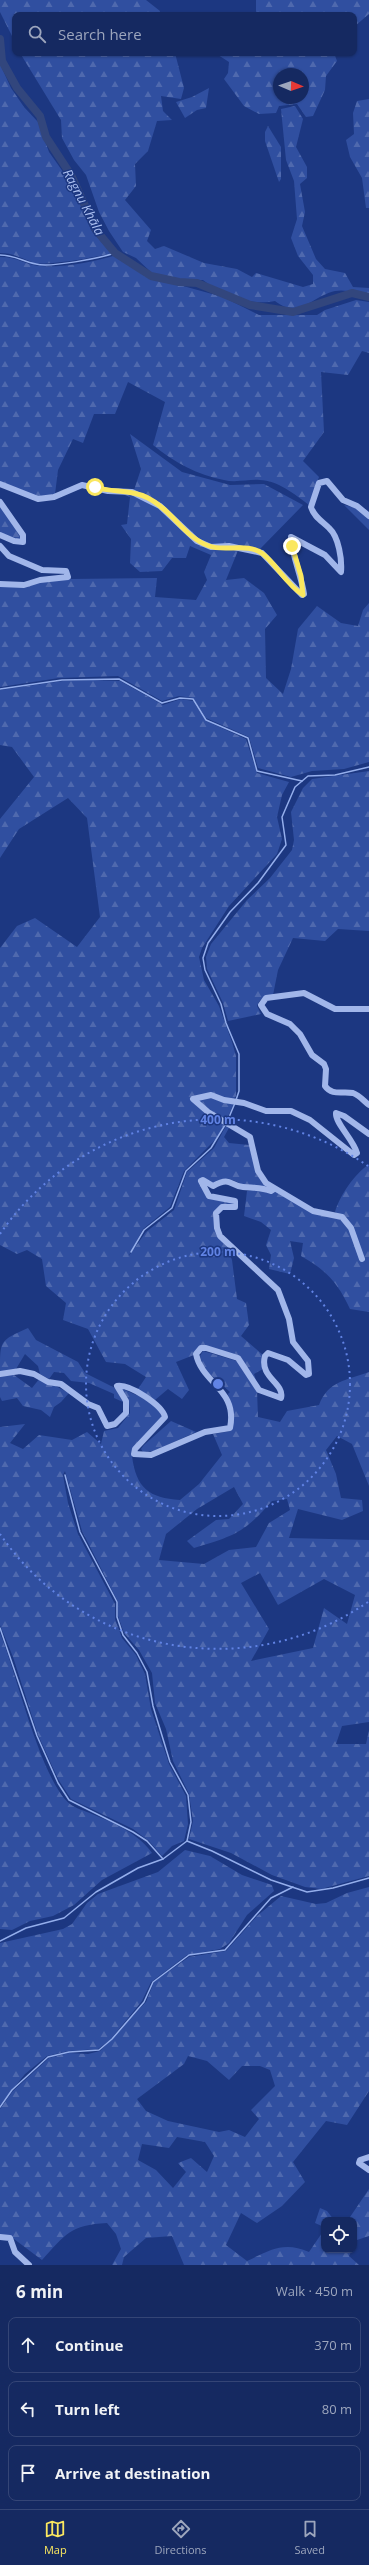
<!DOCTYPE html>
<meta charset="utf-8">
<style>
body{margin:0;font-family:"Open Sans",sans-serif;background:#22356a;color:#f1f3f6}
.controls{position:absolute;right:12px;bottom:12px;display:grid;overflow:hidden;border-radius:8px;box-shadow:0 1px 3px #0004}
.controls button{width:36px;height:36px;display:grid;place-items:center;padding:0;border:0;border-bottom:1px solid #344576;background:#152961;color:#f1f3f6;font:20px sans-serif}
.compass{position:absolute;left:273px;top:68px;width:36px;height:36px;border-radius:50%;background:#152961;box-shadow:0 1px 3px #0004;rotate:92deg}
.stop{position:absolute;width:12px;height:12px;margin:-9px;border:3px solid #fae75f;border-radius:50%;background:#fff}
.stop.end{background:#fae75f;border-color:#fff;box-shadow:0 1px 4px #0008}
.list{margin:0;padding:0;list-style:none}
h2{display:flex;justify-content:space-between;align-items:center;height:52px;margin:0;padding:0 16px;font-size:17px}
h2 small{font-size:13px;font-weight:400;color:#9da6bd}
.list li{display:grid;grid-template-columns:26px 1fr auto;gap:12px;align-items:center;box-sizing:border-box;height:56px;margin:0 8px 8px;padding:0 8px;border:1px solid #344576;border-radius:8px}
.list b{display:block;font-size:15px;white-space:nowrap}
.list em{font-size:13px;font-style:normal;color:#9da6bd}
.icon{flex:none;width:22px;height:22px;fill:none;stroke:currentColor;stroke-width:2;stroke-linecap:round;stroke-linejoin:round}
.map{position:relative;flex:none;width:369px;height:2265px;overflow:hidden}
.search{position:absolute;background:#152961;box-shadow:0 1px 3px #0004;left:12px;right:12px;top:12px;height:44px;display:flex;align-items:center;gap:10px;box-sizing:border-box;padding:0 14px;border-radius:8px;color:#9da6bd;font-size:15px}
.sheet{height:244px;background:#152961}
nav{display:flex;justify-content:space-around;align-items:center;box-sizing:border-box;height:56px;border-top:1px solid #344576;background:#152961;font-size:11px;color:#9da6bd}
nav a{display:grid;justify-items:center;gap:2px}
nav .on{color:#fae75f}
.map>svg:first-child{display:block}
</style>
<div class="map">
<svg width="369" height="2265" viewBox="0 0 369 2265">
<defs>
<pattern id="forest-firs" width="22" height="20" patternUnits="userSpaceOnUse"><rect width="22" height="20" fill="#304fa0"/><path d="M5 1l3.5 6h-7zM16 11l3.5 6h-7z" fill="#4f69ae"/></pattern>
</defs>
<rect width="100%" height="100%" fill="#1c3781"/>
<!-- forest -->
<g fill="url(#forest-firs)" fill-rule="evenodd">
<polygon points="0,0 146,0 160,11 159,15 15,15 15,42 0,12"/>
<polygon points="256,0 369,0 369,14 355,26 354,31 354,15 256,15"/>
<path d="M20 53H175L184 88 181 99 161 96 163 111 172 120 157 121 148 151 135 164 136 186 125 200 151 230 147 241 155 249 164 246 204 263 237 269 252 277 256 273 303 287 313 284V275L298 256 291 238 297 219 294 181 286 160 281 109 295 106 303 119 296 147 307 167V178L300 184 305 212 302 226 316 259 325 269 345 273 353 287 369 288V294C358 293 345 289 335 291 312 296 299 320 275 301 252 306 221 295 203 280L179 281 153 274 136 258 123 252 109 231 99 212 86 175 74 160 62 138 61 120Z"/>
<path d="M215 53H334L337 61 326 76 325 90 313 116 306 117 297 104 279 106 276 113 259 114 244 106 224 79 228 73 229 62ZM279 74H303V98H279Z"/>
<path d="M0 64 11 88 24 107 38 122 49 152 73 186 91 230 111 253C99 257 46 266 35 263 22 259 14 253 0 253Z"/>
<polygon points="209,88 206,108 197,110 185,118 176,102 192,97"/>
<polygon points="369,99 369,208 366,208 362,178 350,157 346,140 354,134 353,113 357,101"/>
<polygon points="268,126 281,147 281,179 279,182 265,141 265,132"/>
<path d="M116 255 154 278 223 297 259 315H317L325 310 356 300 369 302V353L362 351 348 375 321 372 324 432 303 461 319 477 309 505C296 495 277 480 260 480 248 479 236 483 224 480 197 475 174 462 153 445L165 402 128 382 115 414H94L83 443 73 439 58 470 55 494 38 497 0 483V257C18 257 26 265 39 266 61 268 95 262 116 255Z"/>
<polygon points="130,434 182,472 230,485 264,484 303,505 260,549 236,545 212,545 197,540 161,505 134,490 141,469"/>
<polygon points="125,495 133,495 159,508 198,543 239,548 226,580 244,578 264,593 277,615 265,629 266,678 283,694 291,669 298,629 317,606 341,623 358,626 363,610 369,603 369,762 344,769 312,771 291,777 258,768 249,737 206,718 193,698 179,696 162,701 118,676 59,678 0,687 0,585 71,579 157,578 155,597 196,600 207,580 204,572 211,555 190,546 186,558 172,558 162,571 140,572 130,563 131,539 121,525 127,524 130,497"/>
<polygon points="0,505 21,535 21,540 14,540 0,534"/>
<polygon points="344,505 356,508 369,519 369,530"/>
<polygon points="93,680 120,681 163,705 181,699 193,701 206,721 246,739 257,773 289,782 282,795 277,817 282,839 277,854 229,906 202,948 199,957 204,980 219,1006 232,1042 236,1056 236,1096 233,1100 215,1095 191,1100 206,1114 224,1125 216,1139 184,1171 170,1207 143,1229 128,1257 146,1232 174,1210 187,1172 214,1148 227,1124 230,1126 224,1137 229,1143 249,1145 257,1175 271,1188 245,1186 233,1180 213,1185 199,1182 205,1194 234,1202 235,1204 221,1207 215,1216 232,1260 237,1299 246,1303 249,1325 241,1336 263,1355 263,1369 254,1374 257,1383 242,1360 206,1346 194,1355 176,1362 189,1390 182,1399 168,1389 155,1400 138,1389 146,1377 125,1364 106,1362 88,1329 63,1320 66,1303 46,1286 42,1259 27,1250 17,1254 0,1245 0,948 17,926 35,918 77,947 100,917 87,818 68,798 19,829 0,858 0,819 34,777 12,747 0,745 0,690 63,681"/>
<path d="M369 771V931L338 929 325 941 293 938 278 970 273 995C265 996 260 998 257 1006L261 1014 228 1021 223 1003 207 969 206 957 211 944 247 900 270 878 292 850 294 840 291 812 303 788 312 779Z"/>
<polygon points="203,1097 211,1097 234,1103 226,1121 197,1102"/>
<path d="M369 1164V1312L350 1309C338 1283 326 1270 301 1256L303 1243 290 1241 294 1258 290 1274 269 1269 271 1255 266 1245 271 1230 261 1222 244 1216 247 1191 256 1189 276 1191 306 1209 338 1218 353 1227 349 1221 335 1212C340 1195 354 1175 369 1164Z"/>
<path d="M28 1328 36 1340 78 1362 85 1373 115 1388 123 1402 114 1398V1394L89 1383 71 1381 64 1373 54 1372 49 1379 40 1374 38 1366 25 1354 16 1369 0 1372C0 1339 0 1341 28 1328Z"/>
<path d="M203 1351 237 1361 257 1391 258 1417 280 1422 287 1411 319 1405C328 1381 347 1380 369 1372V1486L352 1444 337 1436 326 1450 336 1474 341 1498 362 1500 363 1511 342 1520 298 1509 289 1538 369 1540V1722L342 1726 336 1744H366L369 1730V1876L321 1889 305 1887 272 1875 231 1853 189 1839 193 1821 189 1794 173 1761 166 1729 155 1703 152 1673 139 1650 124 1633 118 1616V1602L82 1531 65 1471 63 1475 68 1503 78 1534 115 1604V1619L122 1638 136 1655 145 1674 151 1709 169 1764 186 1796 188 1824 184 1841 172 1846 162 1856 149 1841 133 1829 71 1799 58 1779 38 1735 13 1657 0 1625V1427L25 1424 10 1443 23 1449 39 1435 72 1440 87 1432 101 1444 104 1431 118 1428 130 1413 129 1402 121 1388C135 1395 158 1402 162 1418L132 1456C136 1488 149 1498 180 1500L199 1484 222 1455 213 1434 231 1431 232 1411 228 1394 230 1392 204 1369 200 1356ZM234 1487 243 1504 229 1519 216 1520 187 1541 194 1548C234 1536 244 1533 272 1501L287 1499 290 1510 269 1523 256 1547 229 1550 204 1564 159 1560 166 1534 197 1509ZM260 1573 278 1605 324 1579 355 1595 347 1624 324 1608 313 1648 251 1661 269 1629 241 1583Z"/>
<polygon points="14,1375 32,1388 40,1378 69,1393 61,1402 54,1407 50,1417 41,1410 23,1406 17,1398 2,1401 0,1397 0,1376"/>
<polygon points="171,1421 196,1432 154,1451 143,1452 141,1449 144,1445"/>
<path d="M0 1633C16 1671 41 1781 70 1804 75 1808 85 1811 92 1814 114 1823 138 1833 152 1853L102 1880 74 1905 53 1916 30 1921 12 1930 0 1929Z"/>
<polygon points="185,1850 210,1856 242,1875 272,1885 274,1891 247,1915 229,1943 220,1949 187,1955 151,1982 142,2001 110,2040 98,2049 68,2051 47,2056 25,2074 0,2105 0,1943 63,1929 72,1924 87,1903 98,1894 158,1872"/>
<path d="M369 1887V2091L347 2125 326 2121 293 2162 305 2182 282 2206 257 2223 241 2213 226 2245 247 2261C270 2250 284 2241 309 2252L324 2230V2250H352L349 2256 359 2265H184L172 2236 146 2238 124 2257 122 2265H112L121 2249 116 2234 107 2223C70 2225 66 2234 42 2260L10 2236 0 2235V2109L13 2091 49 2058 69 2053 88 2054 100 2051 146 2002 154 1982 189 1957 226 1951 257 1916 281 1896 316 1904 326 1903 347 1893ZM188 2056 207 2061 229 2080 242 2066H260L270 2070 275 2086 251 2110 259 2119 245 2137 229 2130 219 2132 168 2121 146 2111 137 2099 184 2064ZM177 2137 205 2142 214 2156 207 2172 191 2158 178 2163 186 2172 173 2188 156 2170 138 2160 142 2144 169 2148Z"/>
<polygon points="369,2189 369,2236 357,2240 354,2246 354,2220 348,2220"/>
<polygon points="320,2208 327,2211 334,2220 324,2220 324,2227 315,2223"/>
</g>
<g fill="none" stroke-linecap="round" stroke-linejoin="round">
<!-- stream -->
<g stroke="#94aeec" stroke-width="1.5">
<path d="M0 255C14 255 22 261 36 264 49 268 101 258 115 253"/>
<polyline points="0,689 62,680 119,679 162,703 180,698 193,699 206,720 248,738 257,771 302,781"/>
<polyline points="236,1100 239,1091 239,1054 226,1023 221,1004 205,970 203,958 208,943 230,912 258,883 286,845 282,817 295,787 308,776 335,775 369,767"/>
<polyline points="227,1122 235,1103"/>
<polyline points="131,1252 144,1230 172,1208 186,1171 211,1148 225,1125"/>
<polyline points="65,1475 80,1532 117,1602 117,1617 123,1635 137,1653 147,1672 153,1706 170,1762 188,1795 191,1822 187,1841"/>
<polyline points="0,1628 37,1736 58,1783 69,1800 133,1832 147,1841 163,1859"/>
<polyline points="0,1941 26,1928 64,1918 96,1892 138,1868 163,1859 187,1841 212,1851 271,1880 307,1892 333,1888 369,1878"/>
<polyline points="0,2107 12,2090 48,2057 69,2052 99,2050 112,2039 144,2002 153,1982 189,1955 225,1950 271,1898 293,1887"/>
</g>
<!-- river -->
<polyline stroke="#32467d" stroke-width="8" points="0,39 2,61 17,88 40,116 46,137 71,175 96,230 115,253 151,276 179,282 197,283 250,305 293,312 352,293 369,297"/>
<!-- minor -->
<g stroke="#a1b6ea" stroke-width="6">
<path d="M0 484 38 499 54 497 82 485 108 491 132 492 160 506 197 541 211 547 229 546 262 553 302 595 304 594C301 574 292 556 291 537L325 555 341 572C342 560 339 537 329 528 322 521 314 517 311 507L319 483 327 481 343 500 357 506 369 516"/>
<polyline points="0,502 23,535 23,542 14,541 0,535"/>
<polyline points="0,546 9,556 42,570 66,571 68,577 40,580 24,585 0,584"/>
<path d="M369 1009H335L304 993 266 998 261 1005 267 1014 290 1024 300 1034 312 1055 324 1064 326 1069 325 1086C332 1096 342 1091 353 1093 359 1095 364 1101 369 1105"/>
<path d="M362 1259 351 1228 342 1217 313 1211 266 1183 258 1171 250 1137 208 1112 193 1099 211 1095 224 1100 244 1103 266 1111H291L310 1120 354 1155 357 1153C353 1139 335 1123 336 1113L344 1116 369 1134"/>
<path d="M0 1374 20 1371 34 1374 48 1382 61 1384 88 1404 98 1408 107 1426 115 1424 126 1413V1401L117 1386C130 1384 162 1405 165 1417L135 1449 134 1454 151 1455 205 1432 230 1428C238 1389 202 1384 196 1354L201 1348H206L238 1358 259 1390 281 1398C285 1383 259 1378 265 1356L268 1353 288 1360 306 1375 309 1374 308 1361 293 1342 289 1319 278 1290 220 1236 217 1228 216 1213 222 1207H235V1201L209 1196 201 1181 203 1180 213 1186C232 1176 229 1186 243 1187 253 1188 261 1187 271 1191L274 1189"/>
<polyline points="369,2157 360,2160 359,2163 369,2170"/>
<polyline points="0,2237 10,2238 15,2252 29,2265"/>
</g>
</g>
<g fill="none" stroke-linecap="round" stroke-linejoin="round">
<!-- route -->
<path stroke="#fae75f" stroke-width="5" d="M95 487C113 493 131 489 148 498 172 510 184 537 209 546 225 552 248 542 263 554 276 564 287 585 303 595L301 576 292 546"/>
</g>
<!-- distance rings -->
<g fill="none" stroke="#6183e4" stroke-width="2" stroke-dasharray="2 4">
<circle cx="218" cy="1384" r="132"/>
<path d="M368 1602A264 264 0 0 1 0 1534M0 1234A264 264 0 0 1 368 1166"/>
</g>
<g text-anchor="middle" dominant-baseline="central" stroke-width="3" stroke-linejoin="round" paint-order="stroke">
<!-- water labels -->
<g font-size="13" font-style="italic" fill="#acc0f1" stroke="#1c3781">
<text transform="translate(84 202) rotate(62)">Ragnu Khāla</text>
</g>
</g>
<circle cx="218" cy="1384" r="6" fill="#6183e4" stroke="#1c3781" stroke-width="2"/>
<g font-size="12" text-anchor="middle" font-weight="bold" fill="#6183e4" stroke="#1c3781" stroke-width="3" stroke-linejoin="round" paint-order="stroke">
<text x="218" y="1124">400 m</text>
<text x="218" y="1256">200 m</text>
</g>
</svg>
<div class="controls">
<button><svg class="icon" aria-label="locate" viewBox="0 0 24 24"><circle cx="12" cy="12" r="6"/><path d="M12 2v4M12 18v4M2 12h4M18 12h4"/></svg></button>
</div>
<svg class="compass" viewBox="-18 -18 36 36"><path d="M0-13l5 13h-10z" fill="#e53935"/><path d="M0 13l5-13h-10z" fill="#9da6bd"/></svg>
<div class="stop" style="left:95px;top:487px"></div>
<div class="stop end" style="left:292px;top:546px"></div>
<div class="search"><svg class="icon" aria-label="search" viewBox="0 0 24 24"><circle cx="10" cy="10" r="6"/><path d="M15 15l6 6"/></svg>Search here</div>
</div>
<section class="sheet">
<h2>6 min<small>Walk · 450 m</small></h2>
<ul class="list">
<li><svg class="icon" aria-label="ahead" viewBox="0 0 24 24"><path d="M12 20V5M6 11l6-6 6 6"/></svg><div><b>Continue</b></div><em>370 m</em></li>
<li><svg class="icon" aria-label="left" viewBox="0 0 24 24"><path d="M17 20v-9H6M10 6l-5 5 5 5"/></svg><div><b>Turn left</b></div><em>80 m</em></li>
<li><svg class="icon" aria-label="arrive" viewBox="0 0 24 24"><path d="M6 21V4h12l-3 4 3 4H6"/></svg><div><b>Arrive at destination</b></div></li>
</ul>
</section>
<nav>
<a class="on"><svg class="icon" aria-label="map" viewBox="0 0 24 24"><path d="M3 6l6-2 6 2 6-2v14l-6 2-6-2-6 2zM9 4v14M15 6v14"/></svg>Map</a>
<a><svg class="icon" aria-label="directions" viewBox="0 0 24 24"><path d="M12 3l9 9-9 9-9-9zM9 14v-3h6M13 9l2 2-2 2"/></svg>Directions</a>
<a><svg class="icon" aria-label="saved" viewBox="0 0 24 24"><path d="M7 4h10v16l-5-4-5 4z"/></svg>Saved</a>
</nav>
